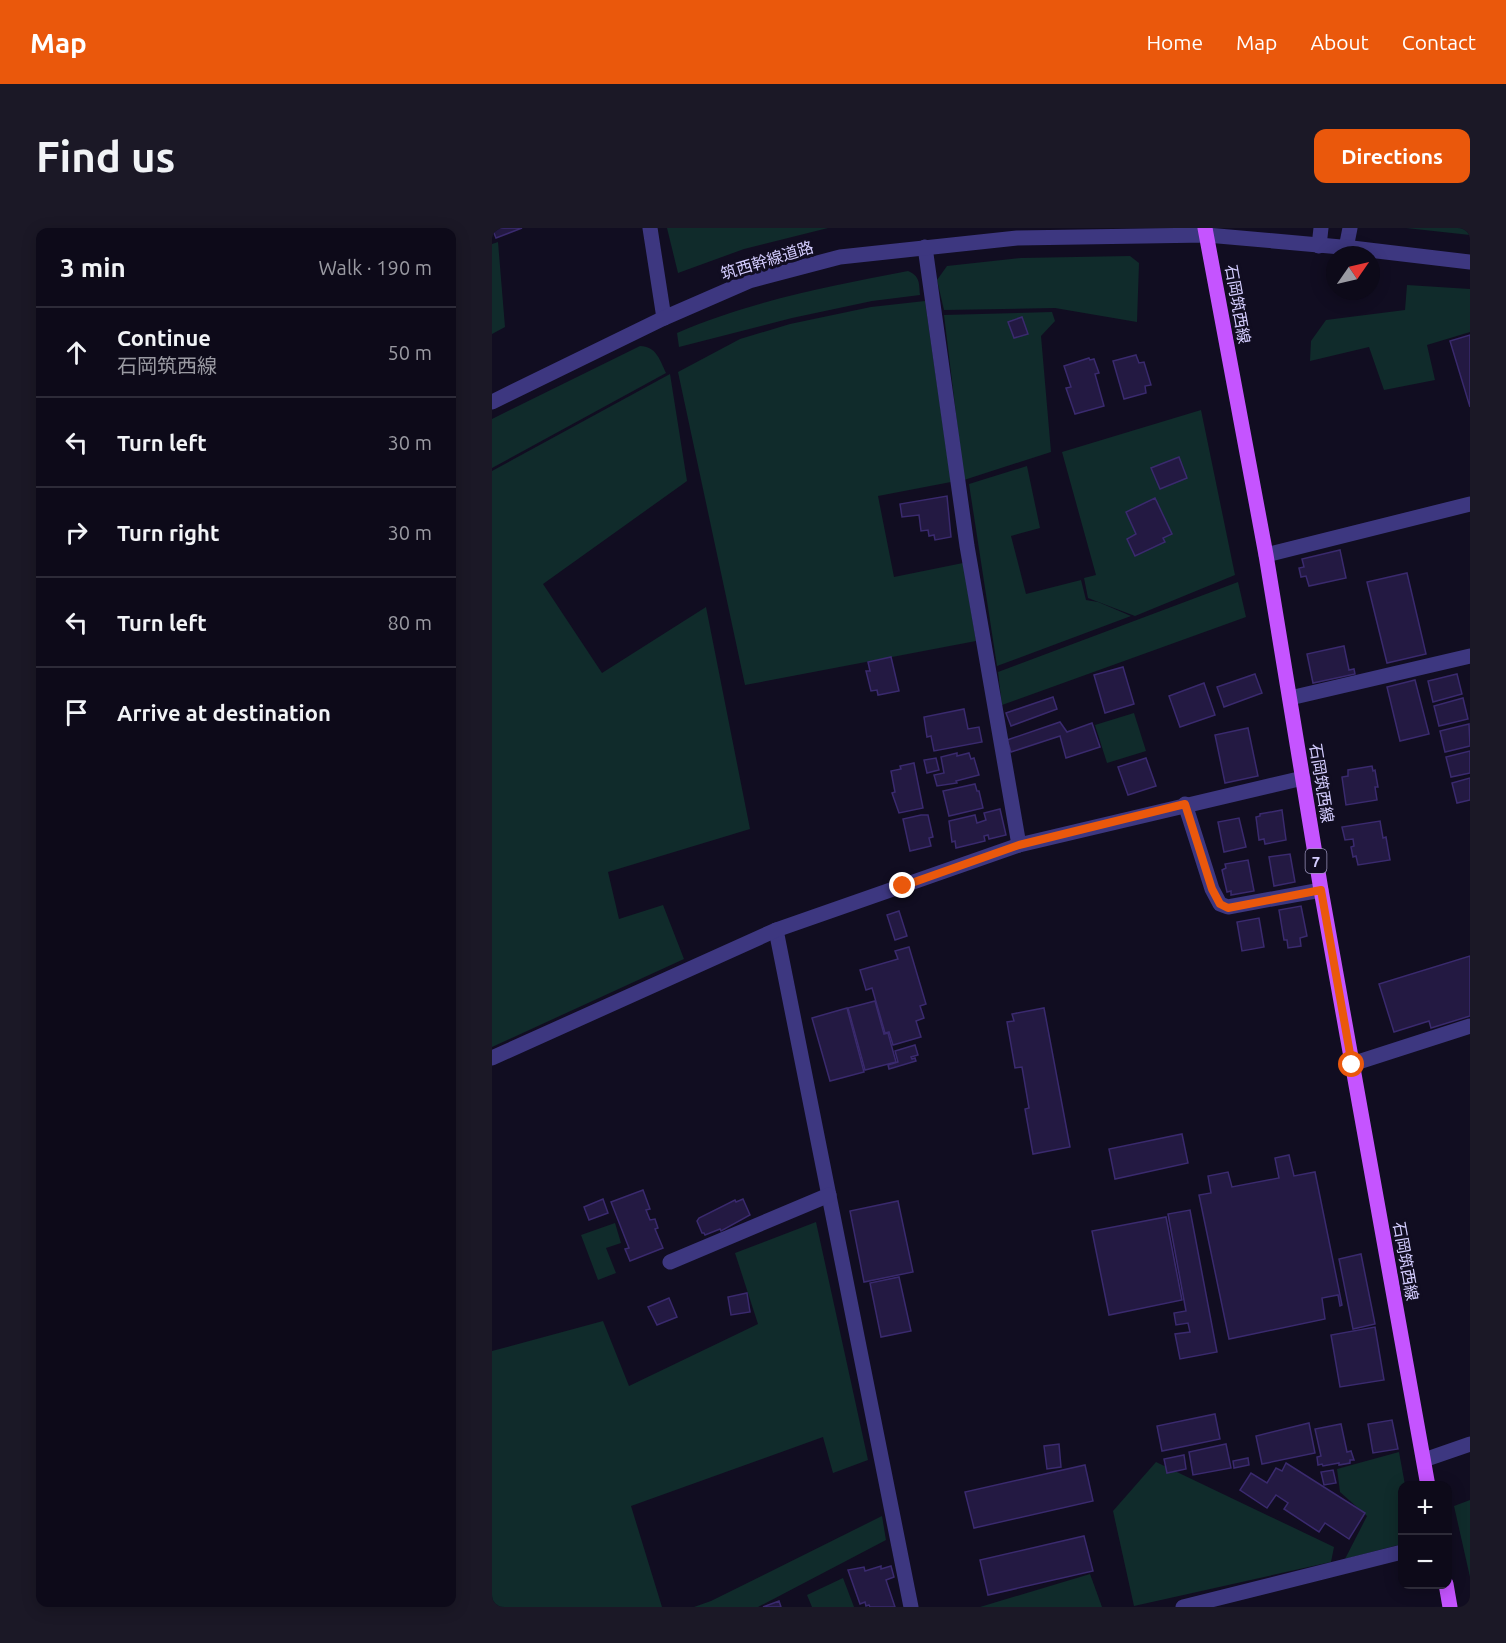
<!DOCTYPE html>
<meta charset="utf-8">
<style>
body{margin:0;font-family:Ubuntu,"Noto Sans JP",sans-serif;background:#1b1826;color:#f1f3f6}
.controls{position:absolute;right:18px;bottom:18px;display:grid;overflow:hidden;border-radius:12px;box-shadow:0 3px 15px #0003}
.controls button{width:54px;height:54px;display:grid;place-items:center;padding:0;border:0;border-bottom:2px solid #2d2b38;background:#0d0a19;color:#f1f3f6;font:30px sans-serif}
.compass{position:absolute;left:834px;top:18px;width:54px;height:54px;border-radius:50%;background:#0d0a19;box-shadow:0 3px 15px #0003;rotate:56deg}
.stop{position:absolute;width:18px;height:18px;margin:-14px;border:4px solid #ea580c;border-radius:50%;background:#fff}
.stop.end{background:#ea580c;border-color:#fff;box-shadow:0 2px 6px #0008}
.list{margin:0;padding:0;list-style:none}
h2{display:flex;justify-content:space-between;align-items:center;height:78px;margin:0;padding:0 24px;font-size:26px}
h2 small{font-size:20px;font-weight:400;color:#9a9aa2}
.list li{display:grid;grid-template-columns:39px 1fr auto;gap:18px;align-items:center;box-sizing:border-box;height:90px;padding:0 24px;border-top:2px solid #2d2b38}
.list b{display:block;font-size:22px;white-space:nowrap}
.list p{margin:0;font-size:20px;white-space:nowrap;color:#9a9aa2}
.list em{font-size:20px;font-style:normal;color:#9a9aa2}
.icon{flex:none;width:33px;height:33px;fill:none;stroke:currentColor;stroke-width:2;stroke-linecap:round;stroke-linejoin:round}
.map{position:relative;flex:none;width:978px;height:1379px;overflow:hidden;border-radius:12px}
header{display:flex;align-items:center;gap:36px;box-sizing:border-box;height:84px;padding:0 30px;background:#ea580c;color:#fff}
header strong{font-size:28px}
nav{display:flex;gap:33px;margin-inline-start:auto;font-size:21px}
.intro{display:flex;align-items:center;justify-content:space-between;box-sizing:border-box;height:144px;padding:0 36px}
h1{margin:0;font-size:42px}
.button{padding:15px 27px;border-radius:12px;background:#ea580c;color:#fff;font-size:21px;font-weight:700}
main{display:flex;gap:36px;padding:0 36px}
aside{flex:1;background:#0d0a19;border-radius:12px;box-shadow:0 3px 15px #0003}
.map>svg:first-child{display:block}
</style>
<header>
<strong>Map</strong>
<nav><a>Home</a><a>Map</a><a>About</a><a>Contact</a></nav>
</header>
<div class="intro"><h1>Find us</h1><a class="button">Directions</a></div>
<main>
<aside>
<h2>3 min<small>Walk · 190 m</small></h2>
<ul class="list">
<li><svg class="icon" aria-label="ahead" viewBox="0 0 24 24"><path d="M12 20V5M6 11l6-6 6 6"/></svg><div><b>Continue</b><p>石岡筑西線</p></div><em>50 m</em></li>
<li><svg class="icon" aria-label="left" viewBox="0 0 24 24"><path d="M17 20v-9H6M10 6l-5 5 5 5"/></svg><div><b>Turn left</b></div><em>30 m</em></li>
<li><svg class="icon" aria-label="right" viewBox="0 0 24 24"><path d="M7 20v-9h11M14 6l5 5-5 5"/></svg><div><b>Turn right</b></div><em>30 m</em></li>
<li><svg class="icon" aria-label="left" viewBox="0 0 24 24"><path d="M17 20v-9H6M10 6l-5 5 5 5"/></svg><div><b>Turn left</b></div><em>80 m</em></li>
<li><svg class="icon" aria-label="arrive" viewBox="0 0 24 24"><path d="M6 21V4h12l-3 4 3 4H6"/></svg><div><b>Arrive at destination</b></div></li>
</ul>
</aside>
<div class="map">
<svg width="978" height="1379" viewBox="0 0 978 1379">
<rect width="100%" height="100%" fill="#110d21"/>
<!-- green -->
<g fill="#102b2b">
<polygon points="175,0 336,0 252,21 186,45"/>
<polygon points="914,0 978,0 978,7"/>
<polygon points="6,14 13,99 0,106 0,16"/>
<polygon points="638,28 647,35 645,94 563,80 452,82 445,52 455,38 529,30"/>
<path d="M416 43C428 48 427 55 428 67L380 73 300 90 187 119 185 105C258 73 339 58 416 43Z"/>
<polygon points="915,57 978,61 978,104 935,117 943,152 892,162 877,119 818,133 819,113 834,92 913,82"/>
<polygon points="433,73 459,254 386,268 402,349 471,335 484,413 253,457 186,144 248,111 298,96 379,79"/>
<polygon points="560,84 563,93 549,108 559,224 472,252 452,87"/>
<path d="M148 118C164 118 168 132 174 145L0 240V191Z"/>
<polygon points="178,146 195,253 51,356 110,445 214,379 258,601 116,644 127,691 171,677 192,731 0,819 0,243"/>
<polygon points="709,182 743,347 643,388 596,370 592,350 604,347 570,224"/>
<polygon points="535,238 548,300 519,308 534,366 589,352 594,372 606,374 639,388 505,438 477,256"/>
<polygon points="746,354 754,389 510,477 506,444"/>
<polygon points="642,485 654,523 615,535 603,497"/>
<polygon points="324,994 376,1232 341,1245 331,1209 139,1278 170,1379 0,1379 0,1123 111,1093 137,1158 266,1096 243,1025"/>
<polygon points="123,995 129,1015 114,1020 124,1045 106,1052 89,1007"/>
<polygon points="907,1224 913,1257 910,1258 910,1316 853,1331 875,1288 848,1264 845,1241"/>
<polygon points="664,1234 842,1319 839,1334 642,1378 621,1283"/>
<polygon points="978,1272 978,1349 962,1278"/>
<polygon points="390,1288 394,1312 266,1379 202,1379 219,1373"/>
<polygon points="598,1346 610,1379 488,1379"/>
<polygon points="351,1350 362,1379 320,1379 315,1367"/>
</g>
<!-- building -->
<g fill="#231942" stroke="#3a2a6e" stroke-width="1.5">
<polygon points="0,0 30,0 4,10"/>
<polygon points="530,89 536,106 522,110 516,94"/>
<polygon points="978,107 978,179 958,113"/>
<polygon points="644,127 647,135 652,134 659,157 653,158 654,165 632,171 621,133"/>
<polygon points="597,130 598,132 602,131 607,145 603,146 612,178 583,186 574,160 579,159 572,138"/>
<polygon points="687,229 695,250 668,261 659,240"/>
<polygon points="455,268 459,309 443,312 442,307 437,308 436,302 429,303 427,287 410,289 408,276"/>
<polygon points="663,270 680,306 671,310 673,314 643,328 635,311 644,306 634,284"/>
<polygon points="848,322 854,350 817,358 814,348 809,349 807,340 812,339 810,331"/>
<polygon points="915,345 934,426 895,435 875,354"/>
<polygon points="852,418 857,442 862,441 863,446 821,455 815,426"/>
<polygon points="399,429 407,463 386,467 385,462 379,463 374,443 378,443 376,434"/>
<polygon points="631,439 642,476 613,485 602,447"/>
<polygon points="763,446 770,465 732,479 725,459"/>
<polygon points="965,446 970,466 941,474 936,453"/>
<polygon points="923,452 937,506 908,513 895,459"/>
<polygon points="712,455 723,487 688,499 677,468"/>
<polygon points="561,469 565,481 519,498 514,485"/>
<polygon points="971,470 976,491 947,498 942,478"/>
<polygon points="472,481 476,501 487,499 490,514 442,523 439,508 435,509 432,489"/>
<polygon points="568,494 575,504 600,495 608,519 574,530 568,508 519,524 515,512"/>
<polygon points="977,496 978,518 953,524 948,503"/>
<polygon points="756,500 766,548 733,555 723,507"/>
<polygon points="978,523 978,545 959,549 954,529"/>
<polygon points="465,525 465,528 477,525 479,531 482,530 487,547 464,553 465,555 445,558 442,547 452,545 449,529"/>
<polygon points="444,530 447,542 435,545 432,532"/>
<polygon points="654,530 664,558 636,567 626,539"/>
<polygon points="422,535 431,580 407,585 400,565 403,564 399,543 409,541 408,538"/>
<polygon points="880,538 881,543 883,542 886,559 883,559 885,572 854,577 850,549 856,548 856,542"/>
<polygon points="978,550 978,572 965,575 960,555"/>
<polygon points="483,556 485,563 487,563 491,580 457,588 451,563"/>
<polygon points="508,581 514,607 497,611 496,607 492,608 493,613 464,620 463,613 460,614 457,593 483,587 485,595 494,592 492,585"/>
<polygon points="790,582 794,612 773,616 772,611 767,612 764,589 768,588 768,586"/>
<polygon points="429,587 436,587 441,609 437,610 439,618 418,623 411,591"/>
<polygon points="747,590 754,619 732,624 726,594"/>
<polygon points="888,593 891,610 894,609 898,632 866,637 864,628 861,629 859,619 862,618 861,611 853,612 850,599"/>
<polygon points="798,626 803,654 782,658 777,629"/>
<polygon points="756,632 762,663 739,667 739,663 735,664 730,642 734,640 733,636"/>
<polygon points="809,678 815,708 808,710 809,718 796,720 795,712 792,712 787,682"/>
<polygon points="407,683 415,708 403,712 395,687"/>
<polygon points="767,690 772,719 750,723 745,694"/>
<polygon points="417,719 434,776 428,778 432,790 424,793 429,809 401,817 397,804 393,805 380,760 374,762 368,742 406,731 403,723"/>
<polygon points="978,728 978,788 939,800 937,793 902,804 887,756"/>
<polygon points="383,773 392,806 396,805 404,834 373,842 356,780"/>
<polygon points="355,780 372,844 338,853 320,790"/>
<polygon points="552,780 578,919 541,926 533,881 537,880 530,839 523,840 515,794 522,793 520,786"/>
<polygon points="423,817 426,827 419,829 420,831 423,830 424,833 397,841 396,837 406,834 403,823"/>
<polygon points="690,906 696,935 623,951 617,921"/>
<polygon points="797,927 802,948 823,944 850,1077 848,1078 846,1067 830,1070 833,1091 737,1111 707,967 719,965 716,948 736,944 740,959 787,950 783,930"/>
<polygon points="151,962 158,981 154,982 158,992 163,991 166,1000 163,1001 171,1020 138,1033 133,1021 137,1020 119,974"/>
<polygon points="111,971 116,985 97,992 92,979"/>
<polygon points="251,971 258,987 229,1003 228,1001 213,1007 212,1005 210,1005 205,993 207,990 243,972 244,974"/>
<polygon points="406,973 421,1044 372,1054 358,983"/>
<polygon points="698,982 725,1124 688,1131 683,1106 698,1104 696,1095 684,1097 682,1085 694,1083 676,986"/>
<polygon points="674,989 690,1072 617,1087 600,1003"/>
<polygon points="869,1026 883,1096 861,1101 847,1031"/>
<polygon points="407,1049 419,1103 389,1109 378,1055"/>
<polygon points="255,1065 258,1084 239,1087 236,1069"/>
<polygon points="177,1070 185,1089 165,1097 156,1079"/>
<polygon points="883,1099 892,1152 848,1159 839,1107"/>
<polygon points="723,1186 728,1211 670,1223 665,1198"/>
<polygon points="900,1192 906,1221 881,1225 876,1196"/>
<polygon points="817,1195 823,1225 770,1236 764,1208"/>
<polygon points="849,1196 855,1224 859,1223 862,1232 858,1232 858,1235 847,1237 847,1235 831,1238 830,1236 826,1237 825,1229 829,1228 823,1201"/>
<polygon points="567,1216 569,1239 555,1241 552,1218"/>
<polygon points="734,1216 739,1240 701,1247 697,1224"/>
<polygon points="692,1227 694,1241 675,1245 672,1231"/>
<polygon points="756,1230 757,1237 742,1240 741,1233"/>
<polygon points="794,1235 873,1285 857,1311 833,1295 827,1304 792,1281 796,1275 784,1267 775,1280 748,1262 759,1245 775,1255 784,1240 790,1243"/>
<polygon points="593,1237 601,1273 482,1300 473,1264"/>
<polygon points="841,1242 844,1255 832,1257 829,1244"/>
<polygon points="592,1308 601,1343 496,1367 488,1332"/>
<polygon points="389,1338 389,1341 399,1338 402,1349 394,1352 403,1379 378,1379 377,1377 374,1378 373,1374 368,1376 356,1342 372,1339 373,1343"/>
<polygon points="287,1373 289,1379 271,1379"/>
</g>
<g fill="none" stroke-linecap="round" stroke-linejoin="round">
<!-- minor -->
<g stroke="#3d3780" stroke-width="15">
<polyline points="158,0 172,90"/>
<polyline points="827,18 829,0"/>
<polyline points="433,19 475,318 527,617"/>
<polyline points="854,20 858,0"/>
<polyline points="0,174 172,90 257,53 348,29 525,10 715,7 860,20 978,34"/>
<polyline points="774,327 978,276"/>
<polyline points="798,470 978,428"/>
<polyline points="693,576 720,661 728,676 736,679 829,662"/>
<polyline points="284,702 419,1379"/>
<polyline points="0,830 284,702 527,617 811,550"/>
<polyline points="860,836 978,798"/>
<polyline points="178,1034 337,967"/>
<polyline points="932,1232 978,1216"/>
<polyline points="691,1379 910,1324"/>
</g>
<!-- major -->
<g stroke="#c554ff" stroke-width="15">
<polyline points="713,0 774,327 829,662 936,1258"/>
<polyline points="954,1356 958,1379"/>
</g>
</g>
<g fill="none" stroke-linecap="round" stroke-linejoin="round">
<!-- route -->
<polyline stroke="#ea580c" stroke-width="8" points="411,658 527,617 693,576 720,661 728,676 736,680 829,662 860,837"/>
</g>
<g text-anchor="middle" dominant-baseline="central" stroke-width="6" stroke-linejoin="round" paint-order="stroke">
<!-- shield labels -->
<rect fill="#110d21" stroke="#9a93bc" stroke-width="1.5" x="813.5" y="621" width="21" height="24" rx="4.5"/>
<g font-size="15" font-weight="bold" fill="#d4cdff">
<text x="824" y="633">7</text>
</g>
<!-- street labels -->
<g font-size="16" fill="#d4cdff" stroke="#110d21">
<text transform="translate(275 32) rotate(-17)">筑西幹線道路</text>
<text transform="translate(746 76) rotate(80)">石岡筑西線</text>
<text transform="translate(830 555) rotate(81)">石岡筑西線</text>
<text transform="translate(914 1033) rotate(80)">石岡筑西線</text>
</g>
</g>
</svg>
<div class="controls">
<button>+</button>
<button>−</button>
</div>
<svg class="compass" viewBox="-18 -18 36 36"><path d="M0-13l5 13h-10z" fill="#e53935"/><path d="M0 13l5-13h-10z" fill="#9a9aa2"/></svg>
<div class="stop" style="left:860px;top:837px"></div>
<div class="stop end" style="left:411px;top:658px"></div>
</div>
</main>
